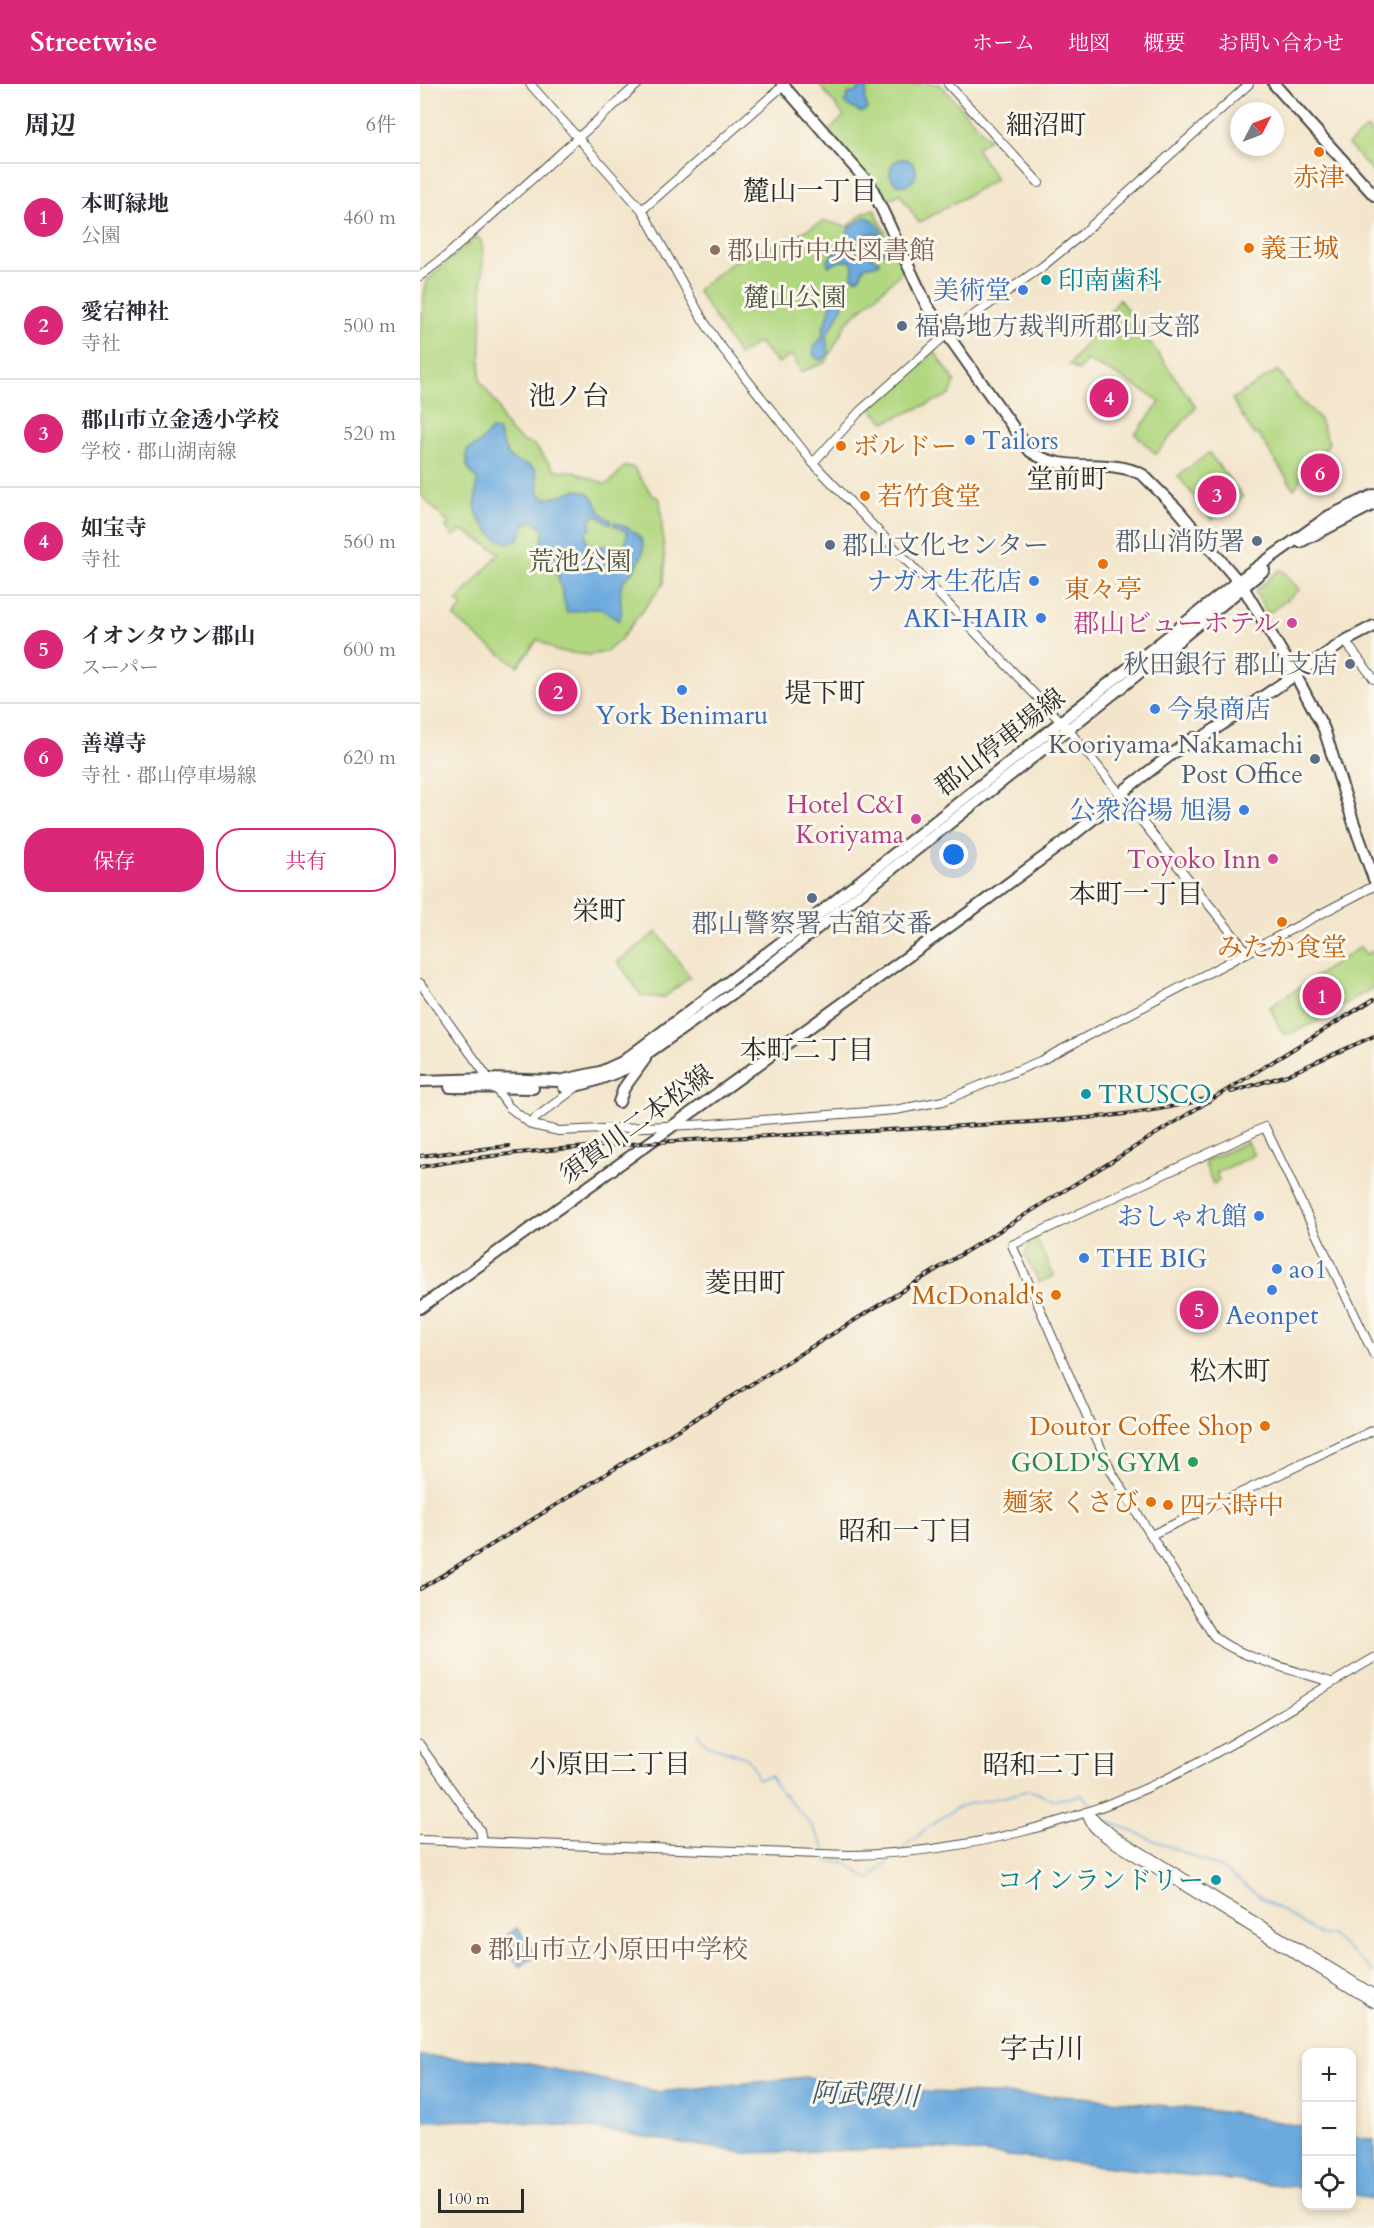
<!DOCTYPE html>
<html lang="ja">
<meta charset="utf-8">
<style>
body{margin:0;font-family:Cardo,"Noto Serif JP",serif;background:#f7f7f7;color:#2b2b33}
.controls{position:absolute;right:18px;bottom:18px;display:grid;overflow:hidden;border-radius:12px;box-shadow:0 3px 9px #0003}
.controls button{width:54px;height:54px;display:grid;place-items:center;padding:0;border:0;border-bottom:2px solid #e1e1e2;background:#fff;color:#2b2b33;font:30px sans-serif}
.compass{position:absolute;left:810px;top:18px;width:54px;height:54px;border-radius:50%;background:#fff;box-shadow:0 3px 9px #0003;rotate:48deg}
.scale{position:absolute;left:18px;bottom:15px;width:86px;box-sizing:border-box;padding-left:6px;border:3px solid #2b2b2b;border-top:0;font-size:16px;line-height:21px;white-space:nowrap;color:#2b2b2b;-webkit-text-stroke:4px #fbf7ec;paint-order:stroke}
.you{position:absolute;left:534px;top:771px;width:21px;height:21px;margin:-15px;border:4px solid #fff;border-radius:50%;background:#1a73e8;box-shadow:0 0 0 9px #1a73e833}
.badge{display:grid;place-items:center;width:39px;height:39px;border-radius:50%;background:#db2777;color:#fff;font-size:20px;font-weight:700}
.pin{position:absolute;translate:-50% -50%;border:3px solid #fff;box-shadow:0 2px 6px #0006}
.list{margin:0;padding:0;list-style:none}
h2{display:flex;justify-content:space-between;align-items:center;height:78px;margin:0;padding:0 24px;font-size:26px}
h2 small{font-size:20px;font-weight:400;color:#7c7c81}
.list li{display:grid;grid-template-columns:39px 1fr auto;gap:18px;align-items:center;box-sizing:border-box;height:108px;padding:0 24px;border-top:2px solid #e1e1e2}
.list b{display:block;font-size:22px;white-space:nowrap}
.list p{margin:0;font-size:20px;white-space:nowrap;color:#7c7c81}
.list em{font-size:20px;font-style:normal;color:#7c7c81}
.actions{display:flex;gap:12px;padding:18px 24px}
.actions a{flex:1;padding:14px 0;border:2px solid #db2777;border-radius:24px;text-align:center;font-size:21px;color:#db2777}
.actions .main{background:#db2777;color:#fff}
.icon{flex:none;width:33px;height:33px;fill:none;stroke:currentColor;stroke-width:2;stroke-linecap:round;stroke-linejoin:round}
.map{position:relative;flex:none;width:954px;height:2144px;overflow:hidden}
header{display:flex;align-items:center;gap:36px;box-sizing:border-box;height:84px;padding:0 30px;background:#db2777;color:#fff}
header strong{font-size:28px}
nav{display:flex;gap:33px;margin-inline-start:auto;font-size:21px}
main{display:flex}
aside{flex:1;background:#fff}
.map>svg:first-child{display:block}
</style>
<header>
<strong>Streetwise</strong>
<nav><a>ホーム</a><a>地図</a><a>概要</a><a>お問い合わせ</a></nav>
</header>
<main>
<aside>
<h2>周辺<small>6件</small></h2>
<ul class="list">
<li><span class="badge">1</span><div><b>本町緑地</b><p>公園</p></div><em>460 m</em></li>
<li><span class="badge">2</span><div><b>愛宕神社</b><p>寺社</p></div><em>500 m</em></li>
<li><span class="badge">3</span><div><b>郡山市立金透小学校</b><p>学校 · 郡山湖南線</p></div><em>520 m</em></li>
<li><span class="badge">4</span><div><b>如宝寺</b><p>寺社</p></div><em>560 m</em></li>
<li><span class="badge">5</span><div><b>イオンタウン郡山</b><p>スーパー</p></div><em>600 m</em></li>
<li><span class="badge">6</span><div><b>善導寺</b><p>寺社 · 郡山停車場線</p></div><em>620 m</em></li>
</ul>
<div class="actions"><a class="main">保存</a><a>共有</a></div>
</aside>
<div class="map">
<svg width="954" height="2144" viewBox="0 0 954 2144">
<rect width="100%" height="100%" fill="#fbf7ec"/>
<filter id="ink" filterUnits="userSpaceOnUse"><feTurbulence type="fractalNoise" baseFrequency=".0167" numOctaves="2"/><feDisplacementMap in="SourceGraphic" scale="12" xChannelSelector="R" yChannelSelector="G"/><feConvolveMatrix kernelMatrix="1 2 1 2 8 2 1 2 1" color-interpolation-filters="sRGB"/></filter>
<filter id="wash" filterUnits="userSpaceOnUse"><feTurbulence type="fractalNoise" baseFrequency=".008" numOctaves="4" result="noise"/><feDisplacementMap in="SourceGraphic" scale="24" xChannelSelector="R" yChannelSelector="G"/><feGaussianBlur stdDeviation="1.35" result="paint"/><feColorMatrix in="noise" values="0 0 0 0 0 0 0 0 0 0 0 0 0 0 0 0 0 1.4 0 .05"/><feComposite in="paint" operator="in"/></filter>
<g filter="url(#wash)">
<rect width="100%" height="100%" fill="#f3e5cb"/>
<!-- green -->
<g fill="#b1d780" stroke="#6e8156" stroke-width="1.5">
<polygon points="399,0 520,0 569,55 556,64 576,95 499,139 480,110 463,118 409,47 424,32"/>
<polygon points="947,44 954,52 954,89 928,61"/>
<polygon points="454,125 484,186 427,238 406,278 381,288 372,271 358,279 338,258 319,272 277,206 316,176 373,153 404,137 428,143 443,129"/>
<polygon points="56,153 61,156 63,169 60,297 78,322 82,336 90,347 104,358 114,361 135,386 155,388 185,400 189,399 204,383 213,383 232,411 240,415 245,480 244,499 200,556 186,568 169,571 136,567 118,555 98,582 62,557 34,533 43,522 37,517 80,469 42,446 33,453 26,443 28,439 0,410 0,250 5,205 8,196 16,188"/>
<polygon points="699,215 776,323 736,370 715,350 740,319 736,314 695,290 666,276 659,287 649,281"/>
<polygon points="515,268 535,297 530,311 465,338 450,324"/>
<path d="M858 286 878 314 899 334 909 359C903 370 893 375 885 384 880 391 881 398 874 405L838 350 834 351 812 315Z"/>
<polygon points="789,369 823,413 792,436 758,392"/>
<polygon points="859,486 863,487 879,506 848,530 835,508"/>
<polygon points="237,848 270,893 243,914 222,912 198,878"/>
<polygon points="940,863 946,870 954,867 954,903 890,941 866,951 862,949 850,923"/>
<polygon points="827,1058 834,1071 796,1089 799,1097 793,1100 784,1078"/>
<polygon points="616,1154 634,1192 619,1198 605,1171 610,1157"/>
</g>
<!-- water -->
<g fill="#6caade" stroke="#4c6a84" stroke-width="1.5" fill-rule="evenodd">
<polygon points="445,1 447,5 445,16 448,25 441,29 424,19 429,9 434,9"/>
<circle cx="483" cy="88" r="13"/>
<path d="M445 133C460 135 465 153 465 166L461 170 456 168 451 170V173L459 177V180L444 183 440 193 437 195 432 192 433 181 430 177H420L409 182 407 178 415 166 423 162 429 144ZM455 148 459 152V163C445 161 434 174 422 170L421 168 427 161Z"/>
<path d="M411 201 421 205C429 223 414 237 406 252L409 268 404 275 399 276 394 272C392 262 395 262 401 255 404 251 402 246 404 241 410 229 413 218 409 204Z"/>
<path d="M71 346 78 347C83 357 83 367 92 375 99 381 111 378 116 388 121 398 113 413 128 414 143 416 149 400 168 409 175 413 175 418 178 424 181 430 187 434 192 437L190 440 176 431 171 435V445L166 449 167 460 172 464 186 461 195 471 201 468 202 463 206 458 207 448 193 441 195 438C220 449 234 457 214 486 210 491 205 494 202 500 197 512 205 525 199 537L181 525H168L147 529 138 492 119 467C121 454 130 445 114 437L106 439 99 455 87 459 75 454 58 434 55 421 57 396 47 382V366L60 359Z"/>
<polygon points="97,1844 117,1871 100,1883 80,1856"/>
<polygon points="0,1972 100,1978 240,2008 386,1993 506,2008 662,2013 812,2029 886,2043 886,2104 517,2064 325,2069 169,2044 76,2036 0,2037"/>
<polygon points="932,2052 954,2056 954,2116 932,2110"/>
</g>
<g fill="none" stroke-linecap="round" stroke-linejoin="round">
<!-- stream -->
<g stroke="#6caade" stroke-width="1.5">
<path d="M278 1649 288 1661 324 1673 332 1680 337 1695 350 1692C354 1697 357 1703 361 1708 377 1724 397 1744 405 1766"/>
<polyline points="676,1728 680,1734 801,1784 843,1815 902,1852 911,1851 954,1888"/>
<path d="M482 1765C496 1753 530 1724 548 1720 568 1715 589 1714 608 1706L635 1716 662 1711 672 1722"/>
<polyline points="407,1773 409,1778 425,1778 449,1796 473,1772"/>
</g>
</g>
</g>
<g filter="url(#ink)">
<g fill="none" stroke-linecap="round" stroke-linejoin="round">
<defs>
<g id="minor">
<polyline points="110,0 222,126 283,236 299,260 393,379 647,644 827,868"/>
<polyline points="528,0 619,99"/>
<polyline points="222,126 365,0"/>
<polyline points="0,192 25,173 218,0"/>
<polyline points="393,379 440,327 527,250 623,182 660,152 829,0"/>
<polyline points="925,557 954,595"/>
<polyline points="0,899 89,1023 112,1041 139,1047 290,1040 475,1026 523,1017 620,977 954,802"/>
<polyline points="109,1039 158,1002"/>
<polyline points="731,1451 954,1346"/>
<path d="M911 1598C880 1588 813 1572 793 1551L691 1387 592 1161 845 1043 954 1271"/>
<polyline points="0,1661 60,1746 62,1757"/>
<path d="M666 1728C670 1744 679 1749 692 1758L954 1919"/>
<polyline points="666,1728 694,1751 954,1910"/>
<path d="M0 1756 429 1771C546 1769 662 1739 766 1685 831 1652 891 1610 954 1574"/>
</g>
<g id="major">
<path d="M362 0 451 102 507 222 610 367C644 392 688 372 723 391L758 426 823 503 876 592 904 645 934 740 954 795"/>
<polyline points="854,0 954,111"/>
<polyline points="880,458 954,420"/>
<polyline points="0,997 69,995 139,997 180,988 202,978 396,832 818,497 909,432 954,411"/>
<polyline points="30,1003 113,1004"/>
<path d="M144 1003C165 1002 185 993 205 985L333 895 714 593 844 486"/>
<polyline points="199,1018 204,1004 225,975"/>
<polyline points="0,1224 562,819 643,759 703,711 706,705 765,660 774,654 779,656 925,557 954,542"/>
</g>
</defs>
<!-- minor casing -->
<use href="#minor" stroke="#494743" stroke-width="10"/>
<!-- major casing -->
<use href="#major" stroke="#494743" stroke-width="14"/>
<!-- minor -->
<use href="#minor" stroke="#fff" stroke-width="8"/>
<!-- major -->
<use href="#major" stroke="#fff" stroke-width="10"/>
<defs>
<g id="rail">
<polyline points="811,1008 867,991 954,952"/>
<polyline points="0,1072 89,1062"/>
<path d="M0 1083C74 1069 150 1064 225 1059 331 1052 437 1048 542 1042 620 1037 711 1035 785 1015"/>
<polyline points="0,1505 954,915"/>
</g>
</defs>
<!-- rail casing -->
<use href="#rail" stroke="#2b2b2b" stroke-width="4"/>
<!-- rail -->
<use href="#rail" stroke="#fbf7ec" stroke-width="1.5" stroke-dasharray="4.5" stroke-linecap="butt"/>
</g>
</g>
<!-- markers -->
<g fill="#e8710a" stroke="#fbf7ec" stroke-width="2">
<circle cx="899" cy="68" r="6"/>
<circle cx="829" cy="164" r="6"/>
<circle cx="421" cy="362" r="6"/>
<circle cx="445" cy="412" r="6"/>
<circle cx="683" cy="480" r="6"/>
<circle cx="862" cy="838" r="6"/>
<circle cx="636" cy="1211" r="6"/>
<circle cx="845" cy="1342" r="6"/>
<circle cx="731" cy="1418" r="6"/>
<circle cx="748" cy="1421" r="6"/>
</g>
<g fill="#8d6e63" stroke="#fbf7ec" stroke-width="2">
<circle cx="295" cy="166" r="6"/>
<circle cx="56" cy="1865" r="6"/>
</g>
<g fill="#0f9aa8" stroke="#fbf7ec" stroke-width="2">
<circle cx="626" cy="196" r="6"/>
<circle cx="666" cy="1010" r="6"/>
<circle cx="796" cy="1796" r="6"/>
</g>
<g fill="#3f7fe0" stroke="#fbf7ec" stroke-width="2">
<circle cx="603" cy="206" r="6"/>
<circle cx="550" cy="356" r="6"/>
<circle cx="614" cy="497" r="6"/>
<circle cx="621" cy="534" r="6"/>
<circle cx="262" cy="606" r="6"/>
<circle cx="735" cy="625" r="6"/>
<circle cx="824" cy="726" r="6"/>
<circle cx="839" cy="1132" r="6"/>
<circle cx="664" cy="1174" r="6"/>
<circle cx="857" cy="1185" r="6"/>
<circle cx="852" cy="1206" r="6"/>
</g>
<g fill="#5c6f8a" stroke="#fbf7ec" stroke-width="2">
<circle cx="482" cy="242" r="6"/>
<circle cx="837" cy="457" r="6"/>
<circle cx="410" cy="461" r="6"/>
<circle cx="930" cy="580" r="6"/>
<circle cx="895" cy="675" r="6"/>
<circle cx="392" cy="814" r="6"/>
</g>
<g fill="#d1479c" stroke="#fbf7ec" stroke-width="2">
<circle cx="872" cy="539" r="6"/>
<circle cx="496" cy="735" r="6"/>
<circle cx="853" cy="775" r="6"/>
</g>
<circle fill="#2e9e5b" stroke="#fbf7ec" stroke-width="2" cx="773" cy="1378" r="6"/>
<g text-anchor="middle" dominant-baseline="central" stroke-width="6" stroke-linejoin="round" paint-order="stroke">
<!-- food labels -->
<g font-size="26" fill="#c56008" stroke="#fbf7ec" text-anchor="start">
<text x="899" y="93" text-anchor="middle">赤津</text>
<text x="841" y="164">義王城</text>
<text x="433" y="362">ボルドー</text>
<text x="457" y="412">若竹食堂</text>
<text x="683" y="505" text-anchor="middle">東々亭</text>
<text x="862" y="863" text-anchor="middle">みたか食堂</text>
<text x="624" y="1211" text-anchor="end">McDonald's</text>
<text x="833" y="1342" text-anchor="end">Doutor Coffee Shop</text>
<text x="719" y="1418" text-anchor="end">麺家 くさび</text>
<text x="760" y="1421">四六時中</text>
</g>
<!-- education labels -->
<g font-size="26" fill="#785e54" stroke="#fbf7ec" text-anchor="start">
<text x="307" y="166">郡山市中央図書館</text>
<text x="68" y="1865">郡山市立小原田中学校</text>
</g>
<!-- culture labels -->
<g font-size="26" fill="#0d838f" stroke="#fbf7ec" text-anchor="start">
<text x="638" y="196">印南歯科</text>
<text x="678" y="1010">TRUSCO</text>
<text x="784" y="1796" text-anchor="end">コインランドリー</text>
</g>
<!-- shop labels -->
<g font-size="26" fill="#366cbe" stroke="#fbf7ec" text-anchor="end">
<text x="591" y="206">美術堂</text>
<text x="562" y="356" text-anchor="start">Tailors</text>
<text x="602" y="497">ナガオ生花店</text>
<text x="609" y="534">AKI-HAIR</text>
<text x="747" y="625" text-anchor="start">今泉商店</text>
<text x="262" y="631" text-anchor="middle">York Benimaru</text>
<text x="812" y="726">公衆浴場 旭湯</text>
<text x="827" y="1132">おしゃれ館</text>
<text x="676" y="1174" text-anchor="start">THE BIG</text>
<text x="869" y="1185" text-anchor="start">ao1</text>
<text x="852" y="1231" text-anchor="middle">Aeonpet</text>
</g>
<!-- park labels -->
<g font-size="26" fill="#4c5640" stroke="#fbf7ec">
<text x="375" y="213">麓山公園</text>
<text x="160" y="477">荒池公園</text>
</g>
<!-- service labels -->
<g font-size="26" fill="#4e5e75" stroke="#fbf7ec" text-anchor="end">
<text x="494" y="242" text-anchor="start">福島地方裁判所郡山支部</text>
<text x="825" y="457">郡山消防署</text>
<text x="422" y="461" text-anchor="start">郡山文化センター</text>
<text x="918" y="580">秋田銀行 郡山支店</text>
<text x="883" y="660">Kooriyama Nakamachi<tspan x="883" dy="30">Post Office</tspan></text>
<text x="392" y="839" text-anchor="middle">郡山警察署 古舘交番</text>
</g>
<!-- hotel labels -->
<g font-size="26" fill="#b23c85" stroke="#fbf7ec" text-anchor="end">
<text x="860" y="539">郡山ビューホテル</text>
<text x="484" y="720">Hotel C&amp;I<tspan x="484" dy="30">Koriyama</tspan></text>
<text x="841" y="775">Toyoko Inn</text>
</g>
<!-- street labels -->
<g font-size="26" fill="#2b2b2b" stroke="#fbf7ec">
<text transform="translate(580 658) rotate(-38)">郡山停車場線</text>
<text transform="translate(216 1040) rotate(-36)">須賀川二本松線</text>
</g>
<!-- leisure labels -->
<g font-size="26" fill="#27864d" stroke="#fbf7ec" text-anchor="end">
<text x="761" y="1378">GOLD'S GYM</text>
</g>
<!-- neighbourhood labels -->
<g font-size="27" fill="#2b2b2b" stroke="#fbf7ec">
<text x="626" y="41">細沼町</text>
<text x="390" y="107">麓山一丁目</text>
<text x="149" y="312">池ノ台</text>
<text x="647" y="395">堂前町</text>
<text x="405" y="609">堤下町</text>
<text x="716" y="810">本町一丁目</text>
<text x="179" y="827">栄町</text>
<text x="387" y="966">本町二丁目</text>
<text x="325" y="1199">菱田町</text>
<text x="810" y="1287">松木町</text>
<text x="486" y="1447">昭和一丁目</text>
<text x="190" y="1680">小原田二丁目</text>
<text x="630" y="1681">昭和二丁目</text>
</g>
<!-- water labels -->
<g font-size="27" font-style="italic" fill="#42576a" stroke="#fbf7ec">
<text transform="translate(445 2011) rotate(2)">阿武隈川</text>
</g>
<!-- quarter labels -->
<g font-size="28" fill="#2b2b2b" stroke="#fbf7ec">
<text x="622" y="1965">字古川</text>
</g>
</g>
</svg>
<div class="controls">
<button>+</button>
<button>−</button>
<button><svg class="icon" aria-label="locate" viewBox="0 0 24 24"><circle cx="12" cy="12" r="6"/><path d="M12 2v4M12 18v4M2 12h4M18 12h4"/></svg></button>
</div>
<svg class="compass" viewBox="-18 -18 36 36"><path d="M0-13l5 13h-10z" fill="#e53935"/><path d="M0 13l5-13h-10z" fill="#7c7c81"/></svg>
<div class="scale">100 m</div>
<div class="you"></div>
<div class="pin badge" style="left:902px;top:912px">1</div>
<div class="pin badge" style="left:138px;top:608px">2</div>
<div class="pin badge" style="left:797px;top:411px">3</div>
<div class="pin badge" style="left:689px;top:314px">4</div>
<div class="pin badge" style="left:779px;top:1226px">5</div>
<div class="pin badge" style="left:900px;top:389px">6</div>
</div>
</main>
